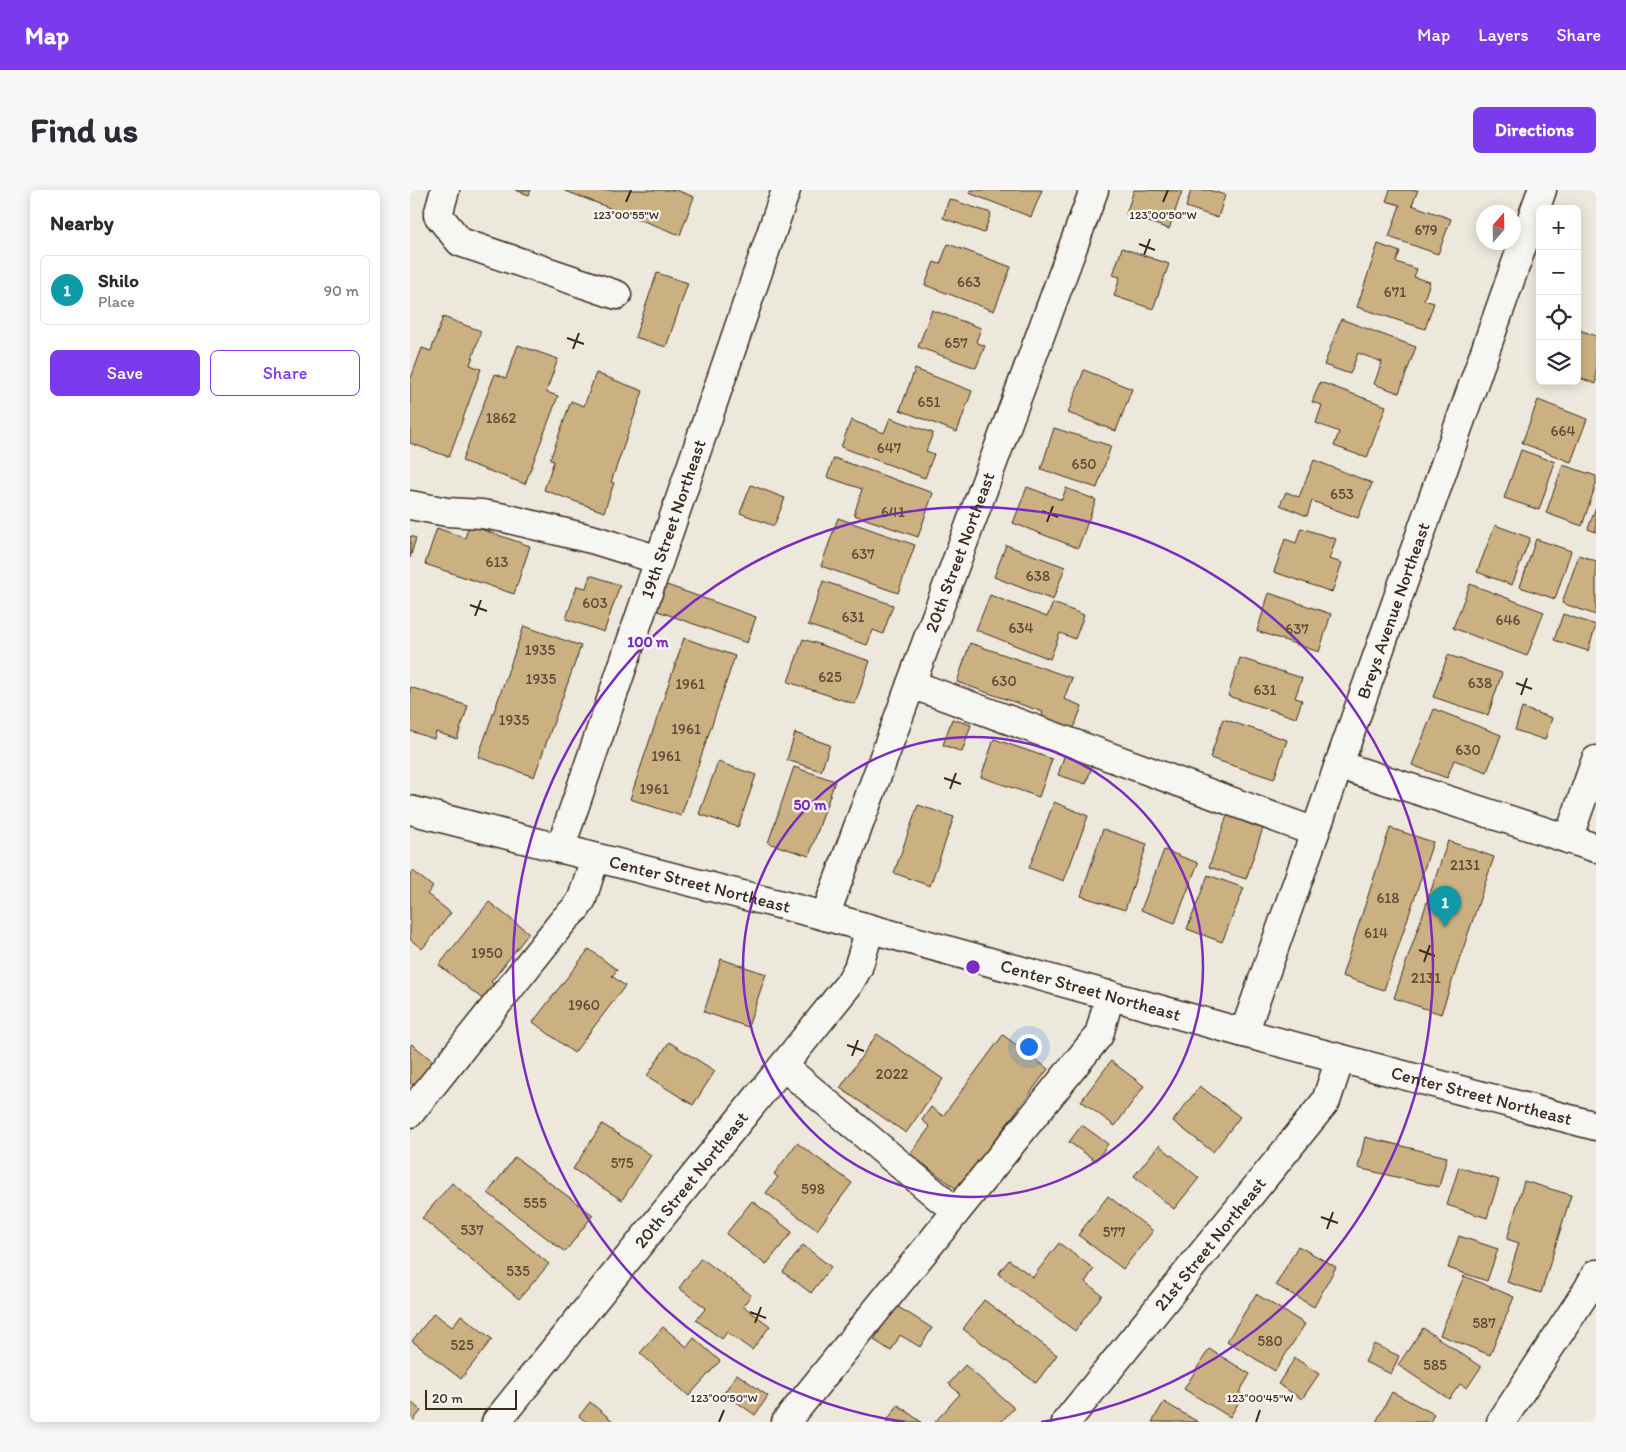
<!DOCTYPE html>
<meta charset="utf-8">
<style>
body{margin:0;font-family:Itim,sans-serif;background:#f7f7f7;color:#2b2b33}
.controls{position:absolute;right:15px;top:15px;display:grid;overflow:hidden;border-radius:8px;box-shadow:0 2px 12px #0003}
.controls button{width:45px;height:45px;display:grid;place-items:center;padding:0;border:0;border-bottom:1px solid #e1e1e2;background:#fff;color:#2b2b33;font:25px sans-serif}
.compass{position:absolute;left:1066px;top:15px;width:45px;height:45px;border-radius:50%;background:#fff;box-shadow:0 2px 12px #0003;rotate:20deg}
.scale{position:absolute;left:15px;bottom:12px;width:92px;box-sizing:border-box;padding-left:5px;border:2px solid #3b2a1e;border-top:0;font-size:14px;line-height:18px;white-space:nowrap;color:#3b2a1e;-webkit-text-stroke:4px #f6f6f2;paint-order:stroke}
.you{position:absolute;left:618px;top:856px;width:18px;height:18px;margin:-12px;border:4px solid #fff;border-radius:50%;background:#1a73e8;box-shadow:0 0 0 8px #1a73e833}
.badge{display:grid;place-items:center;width:32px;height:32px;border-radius:50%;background:#7c3aed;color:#fff;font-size:16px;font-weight:700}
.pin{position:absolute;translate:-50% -41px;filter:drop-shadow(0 1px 2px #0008)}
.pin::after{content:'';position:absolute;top:26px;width:18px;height:15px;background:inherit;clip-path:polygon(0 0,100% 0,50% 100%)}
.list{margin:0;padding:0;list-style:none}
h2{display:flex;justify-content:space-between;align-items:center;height:65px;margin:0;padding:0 20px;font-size:21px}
h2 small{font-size:16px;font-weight:400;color:#7c7c81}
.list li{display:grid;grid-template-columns:32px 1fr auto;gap:15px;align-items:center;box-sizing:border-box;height:70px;margin:0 10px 10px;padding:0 10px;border:1px solid #e1e1e2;border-radius:8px}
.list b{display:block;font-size:19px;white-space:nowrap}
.list p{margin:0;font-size:16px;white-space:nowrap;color:#7c7c81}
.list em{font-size:16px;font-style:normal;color:#7c7c81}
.actions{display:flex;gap:10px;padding:15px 20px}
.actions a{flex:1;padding:11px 0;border:1px solid #7c3aed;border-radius:8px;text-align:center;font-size:18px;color:#7c3aed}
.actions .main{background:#7c3aed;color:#fff}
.icon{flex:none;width:28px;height:28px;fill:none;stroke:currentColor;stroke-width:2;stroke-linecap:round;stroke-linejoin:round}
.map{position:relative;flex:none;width:1186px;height:1232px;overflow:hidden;border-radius:8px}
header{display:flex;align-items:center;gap:30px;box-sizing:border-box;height:70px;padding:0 25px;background:#7c3aed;color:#fff}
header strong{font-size:24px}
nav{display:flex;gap:28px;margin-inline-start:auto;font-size:18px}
.intro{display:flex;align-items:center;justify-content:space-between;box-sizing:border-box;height:120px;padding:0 30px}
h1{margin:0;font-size:35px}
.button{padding:12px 22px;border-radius:8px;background:#7c3aed;color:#fff;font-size:18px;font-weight:700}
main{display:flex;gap:30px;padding:0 30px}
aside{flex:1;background:#fff;border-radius:8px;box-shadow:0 2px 12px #0003}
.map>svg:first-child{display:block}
</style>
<header>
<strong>Map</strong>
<nav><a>Map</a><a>Layers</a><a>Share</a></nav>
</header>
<div class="intro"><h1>Find us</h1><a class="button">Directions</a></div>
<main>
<aside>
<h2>Nearby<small></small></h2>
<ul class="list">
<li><span class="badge" style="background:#0f9aa8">1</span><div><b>Shilo</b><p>Place</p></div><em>90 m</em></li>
</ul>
<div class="actions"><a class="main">Save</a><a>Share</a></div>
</aside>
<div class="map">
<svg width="1186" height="1232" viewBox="0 0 1186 1232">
<rect width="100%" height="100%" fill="#ede8dc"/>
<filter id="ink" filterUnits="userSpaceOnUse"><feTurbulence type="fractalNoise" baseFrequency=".02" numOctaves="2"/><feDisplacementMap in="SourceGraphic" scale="10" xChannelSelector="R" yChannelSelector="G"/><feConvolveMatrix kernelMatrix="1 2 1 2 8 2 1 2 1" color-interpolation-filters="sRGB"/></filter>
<g filter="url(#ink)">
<!-- building -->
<g fill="#cbb182" stroke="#3b2a1e">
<polygon points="105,0 121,0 119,5"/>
<polygon points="153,0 266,0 284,7 270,45"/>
<polygon points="560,0 632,0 621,27 559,3"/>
<polygon points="724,0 772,1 759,39 716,24"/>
<polygon points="781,0 799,0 815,5 808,28 776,17"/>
<polygon points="980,0 1008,0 1002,15 1041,29 1028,64 979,47 990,15 976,11"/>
<polygon points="539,9 581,23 574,43 533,28"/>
<polygon points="538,54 601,77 584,121 515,95 524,72 530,74"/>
<polygon points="968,54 990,62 986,72 1007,79 1004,87 1020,92 1014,110 1024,113 1015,139 947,117"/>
<polygon points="712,58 759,74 743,119 704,106 710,87 703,85"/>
<polygon points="247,83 278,93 256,157 225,147"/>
<polygon points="522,120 571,138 566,152 575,156 566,178 508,157"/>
<polygon points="33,127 71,141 60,175 71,179 39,267 0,253 0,191 12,158 21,161"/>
<polygon points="931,129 1006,157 989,203 964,194 972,172 948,163 940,184 914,175"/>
<polygon points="1167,139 1186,146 1186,194 1167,187"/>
<polygon points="108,155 148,169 136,202 148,206 115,294 52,271 85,184 96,188"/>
<polygon points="505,179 562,201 547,242 490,220"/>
<polygon points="674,180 722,199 706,241 658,223"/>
<polygon points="186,183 233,201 201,292 204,293 194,322 134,300 144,271 140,270 161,211 174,216"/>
<polygon points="910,192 976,216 957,268 924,256 929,242 906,233 912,215 902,212"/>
<polygon points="1128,210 1177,229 1161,272 1112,253"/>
<polygon points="480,228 523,243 516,261 524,264 515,288 431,257 441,230 474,243"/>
<polygon points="644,238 701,256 687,298 631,279"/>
<polygon points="1111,260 1145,272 1129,320 1094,308"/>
<polygon points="424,268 523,303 508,347 444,325 452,299 417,287"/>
<polygon points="904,270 962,293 948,328 902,311 897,326 870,315 876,302 889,307"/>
<polygon points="1153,275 1186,286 1186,294 1172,336 1136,323"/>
<polygon points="341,295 375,308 364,336 330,323"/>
<polygon points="617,297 652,310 656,298 686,310 668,358 603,333"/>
<polygon points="1186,317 1186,342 1178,339"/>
<polygon points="428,328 505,355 488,403 411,376"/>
<polygon points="59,335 120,356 104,404 15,374 27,338 55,348"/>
<polygon points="1085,335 1120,348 1102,395 1067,382"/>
<polygon points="891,338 926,349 919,369 932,373 922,402 864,382 875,349 886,353"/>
<polygon points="0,346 6,348 0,368"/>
<polygon points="1126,349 1161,361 1145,409 1110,397"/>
<polygon points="596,355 655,377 643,410 584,387"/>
<polygon points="1169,365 1186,371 1186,425 1152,413"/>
<polygon points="180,385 210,395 194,442 156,429 167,396 176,398"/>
<polygon points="413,391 483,415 473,444 463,440 457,455 398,435"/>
<polygon points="254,394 346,427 337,453 245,420"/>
<polygon points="1060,394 1134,422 1117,466 1043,438"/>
<polygon points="859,403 921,424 909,462 847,441"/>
<polygon points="580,405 637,427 643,413 674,425 665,449 650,443 640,469 566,440"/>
<polygon points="1153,424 1186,435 1178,461 1144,450"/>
<polygon points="114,436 171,456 124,587 68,567"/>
<polygon points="274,448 325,466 271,626 220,609"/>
<polygon points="393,449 460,471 445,514 378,492"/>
<polygon points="560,453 662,488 654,509 672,516 663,540 631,529 633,522 547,492"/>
<polygon points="1038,465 1092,483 1078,525 1023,507"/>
<polygon points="830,468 892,488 885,508 892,510 886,528 818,506"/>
<polygon points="0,497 58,516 47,549 26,542 24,549 0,541"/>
<polygon points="1112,518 1142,528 1135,550 1105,540"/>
<polygon points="1024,519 1091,545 1077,582 1044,570 1037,588 1002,575"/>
<polygon points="542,529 561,535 552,562 533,555"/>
<polygon points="813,529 877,550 864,589 800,568"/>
<polygon points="385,543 420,555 411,581 377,570"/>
<polygon points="584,549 642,569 629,607 571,587"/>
<polygon points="655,564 683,573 676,594 648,585"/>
<polygon points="308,572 346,585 328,637 289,624"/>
<polygon points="384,577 425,591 399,666 358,653"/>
<polygon points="644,612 678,626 654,691 619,678"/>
<polygon points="508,615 544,627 520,696 484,683"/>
<polygon points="818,623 854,635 836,689 799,677"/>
<polygon points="980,638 1023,652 974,800 932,786"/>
<polygon points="693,639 737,654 715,720 671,706"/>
<polygon points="1038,651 1084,667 1031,824 984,808"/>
<polygon points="754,660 788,673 765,733 731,720"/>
<polygon points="3,681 23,697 17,704 41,723 12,759 0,749 0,685"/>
<polygon points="798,685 834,698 812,752 777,739"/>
<polygon points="79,712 119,743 81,792 87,796 75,811 29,775"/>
<polygon points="179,759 207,780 202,786 215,796 164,863 123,832"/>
<polygon points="311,769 356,784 338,837 294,822"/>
<polygon points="467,844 533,889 496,943 430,898"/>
<polygon points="593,845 638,879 548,1000 500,964 520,937 512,930 521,917 533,926"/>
<polygon points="259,852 305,881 283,915 237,886"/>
<polygon points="2,854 29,876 10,901 0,893 0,856"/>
<polygon points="701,871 734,896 705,936 671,911"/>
<polygon points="790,896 830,927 803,962 763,931"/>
<polygon points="192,934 241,965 212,1010 163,979"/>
<polygon points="672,935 698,954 686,971 659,952"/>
<polygon points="955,947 1037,967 1029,997 948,978"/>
<polygon points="387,953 442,993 407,1040 356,1003 368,987 364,984"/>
<polygon points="749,955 789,988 764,1019 724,986"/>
<polygon points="105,967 183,1025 155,1062 78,1003"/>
<polygon points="1049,977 1089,990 1077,1028 1037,1015"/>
<polygon points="1114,991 1161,1005 1131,1103 1097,1092 1109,1053 1097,1049"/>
<polygon points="42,993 139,1074 109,1109 12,1028"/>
<polygon points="698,1006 743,1041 713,1079 668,1045"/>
<polygon points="342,1011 382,1042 356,1075 316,1044"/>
<polygon points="1049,1046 1088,1059 1077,1091 1038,1078"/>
<polygon points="649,1053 684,1079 675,1092 692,1105 665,1141 588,1084 599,1070 623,1087"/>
<polygon points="393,1055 421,1077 401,1103 373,1082"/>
<polygon points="888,1056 926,1077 904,1117 866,1095"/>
<polygon points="291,1068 341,1105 333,1116 360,1136 342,1160 317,1142 312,1149 286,1130 296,1118 269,1098"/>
<polygon points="1054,1086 1104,1107 1080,1165 1030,1145"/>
<polygon points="846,1104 895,1134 865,1181 817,1151"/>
<polygon points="574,1110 647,1165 626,1193 553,1139"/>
<polygon points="485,1115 522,1138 510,1157 490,1145 481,1161 464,1150"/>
<polygon points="24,1123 42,1137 51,1125 82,1149 51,1189 2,1151"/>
<polygon points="253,1137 277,1157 284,1148 310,1171 279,1206 230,1163"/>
<polygon points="1013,1138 1071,1177 1057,1198 1050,1194 1039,1209 988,1175"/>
<polygon points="964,1154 989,1166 981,1184 955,1172"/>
<polygon points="799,1159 840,1184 829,1203 833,1205 820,1227 774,1199"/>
<polygon points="885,1168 909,1184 892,1209 868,1194"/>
<polygon points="555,1175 604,1218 591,1232 525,1232 550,1204 539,1194"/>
<polygon points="327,1184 358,1206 345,1225 314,1203"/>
<polygon points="982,1202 1024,1224 1020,1232 966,1232"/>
<polygon points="0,1211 11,1221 2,1232 0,1232"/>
<polygon points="180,1212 204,1232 176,1232 169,1226"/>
<polygon points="754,1212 788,1232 742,1232"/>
<polygon points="488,1215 511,1232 476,1232"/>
</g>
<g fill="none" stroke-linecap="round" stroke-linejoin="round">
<defs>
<g id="minor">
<polyline points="35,0 28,25 50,52 207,105"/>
<polyline points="0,315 37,322 72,324 95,328 185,350 249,370"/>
<polyline points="501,494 905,642"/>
<polyline points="929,575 1186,658"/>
<polyline points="1158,649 1186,570"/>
<path id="s1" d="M150 659 376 0"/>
<path id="s2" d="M415 726 684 0"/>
<path id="s3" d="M834 843 1132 0"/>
<polyline points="373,876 531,1009"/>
<polyline points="0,923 154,730 167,717 172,709 185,668"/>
<path id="s4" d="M86 1232 439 794 448 778 460 739"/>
<polyline points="376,1232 689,845 700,805"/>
<path id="s5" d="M656 1232 916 911 930 869"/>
<polyline points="1091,1232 1178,1099 1186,1084"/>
</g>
<g id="major">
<path id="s6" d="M0 620 415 726 834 843 1186 936"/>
</g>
</defs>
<!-- minor casing -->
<use href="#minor" stroke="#3b2a1e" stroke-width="31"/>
<!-- major casing -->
<use href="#major" stroke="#3b2a1e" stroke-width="31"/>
<!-- minor -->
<use href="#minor" stroke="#f6f6f2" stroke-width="28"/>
<!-- major -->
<use href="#major" stroke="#f6f6f2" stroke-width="28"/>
</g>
</g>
<!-- ticks -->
<path fill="none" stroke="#3b2a1e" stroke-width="2" d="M216 12 221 0M753 12 758 0M729 54 745 60M734 65 740 49M157 148 174 154M163 159 169 143M632 321 648 327M637 332 643 316M60 415 77 421M65 426 71 410M1106 493 1122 499M1111 505 1117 488M534 588 551 594M540 599 546 583M1009 760 1025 766M1014 772 1020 755M437 855 454 861M442 866 448 850M911 1027 928 1033M917 1039 923 1022M340 1122 356 1128M345 1133 351 1117M309 1232 314 1220M846 1232 850 1220"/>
<!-- distance rings -->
<g fill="none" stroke="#7b2cbf" stroke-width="2.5">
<circle cx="563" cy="777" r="230"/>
<path d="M495 1232A460 460 0 1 1 631 1232"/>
</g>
<g text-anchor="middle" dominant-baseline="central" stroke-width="4.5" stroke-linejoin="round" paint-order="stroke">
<!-- number labels -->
<g font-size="15" fill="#5f4c37">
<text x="1016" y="40">679</text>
<text x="559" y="92">663</text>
<text x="985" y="102">671</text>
<text x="546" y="153">657</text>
<text x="519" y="212">651</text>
<text x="91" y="228">1862</text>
<text x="1153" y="241">664</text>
<text x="479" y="258">647</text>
<text x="674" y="274">650</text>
<text x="932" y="304">653</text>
<text x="483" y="322">641</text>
<text x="453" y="364">637</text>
<text x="87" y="372">613</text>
<text x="628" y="386">638</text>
<text x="185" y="413">603</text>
<text x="443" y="427">631</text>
<text x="1098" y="430">646</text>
<text x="611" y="438">634</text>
<text x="887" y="439">637</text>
<text x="130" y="460">1935</text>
<text x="420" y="487">625</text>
<text x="131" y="489">1935</text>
<text x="594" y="491">630</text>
<text x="1070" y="493">638</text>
<text x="280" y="494">1961</text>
<text x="855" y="500">631</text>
<text x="104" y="530">1935</text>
<text x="276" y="539">1961</text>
<text x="1058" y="560">630</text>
<text x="256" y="566">1961</text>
<text x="244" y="599">1961</text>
<text x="1055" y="675">2131</text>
<text x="978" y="708">618</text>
<text x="966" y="743">614</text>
<text x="77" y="763">1950</text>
<text x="1016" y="788">2131</text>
<text x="174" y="815">1960</text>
<text x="482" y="884">2022</text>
<text x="212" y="973">575</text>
<text x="403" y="999">598</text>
<text x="125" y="1013">555</text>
<text x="62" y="1040">537</text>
<text x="704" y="1042">577</text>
<text x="108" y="1081">535</text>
<text x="1074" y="1133">587</text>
<text x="860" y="1151">580</text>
<text x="52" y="1155">525</text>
<text x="1025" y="1175">585</text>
</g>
<!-- street labels -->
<g font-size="18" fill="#3b2a1e" stroke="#f6f6f2">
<text stroke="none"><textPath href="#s1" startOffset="349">19th Street Northeast</textPath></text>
<text stroke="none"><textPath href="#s2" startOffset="388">20th Street Northeast</textPath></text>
<text stroke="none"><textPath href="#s3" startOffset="448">Breys Avenue Northeast</textPath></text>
<text stroke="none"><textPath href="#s6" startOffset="299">Center Street Northeast</textPath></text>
<text stroke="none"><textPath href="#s6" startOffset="704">Center Street Northeast</textPath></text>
<text stroke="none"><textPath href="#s6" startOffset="1109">Center Street Northeast</textPath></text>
<text stroke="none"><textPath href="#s4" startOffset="311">20th Street Northeast</textPath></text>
<text stroke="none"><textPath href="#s5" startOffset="229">21st Street Northeast</textPath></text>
</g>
</g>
<g font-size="12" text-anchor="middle" fill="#3b2a1e" stroke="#f6f6f2" stroke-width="4.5" stroke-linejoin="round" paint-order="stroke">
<text x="753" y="29">123°00'50"W</text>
<text x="216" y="29">123°00'55"W</text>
<text x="314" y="1212">123°00'50"W</text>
<text x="850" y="1212">123°00'45"W</text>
</g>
<circle cx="563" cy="777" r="8" fill="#7b2cbf" stroke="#f6f6f2" stroke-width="2.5"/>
<g font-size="15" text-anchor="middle" font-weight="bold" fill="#7b2cbf" stroke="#f6f6f2" stroke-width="4.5" stroke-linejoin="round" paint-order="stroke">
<text x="238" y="457">100 m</text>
<text x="400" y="620">50 m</text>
</g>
</svg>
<div class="controls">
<button>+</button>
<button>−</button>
<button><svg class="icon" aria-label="locate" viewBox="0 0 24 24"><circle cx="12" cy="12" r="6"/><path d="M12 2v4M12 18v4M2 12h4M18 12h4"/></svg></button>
<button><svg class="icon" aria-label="layers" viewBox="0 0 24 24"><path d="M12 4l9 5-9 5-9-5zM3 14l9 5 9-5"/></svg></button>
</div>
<svg class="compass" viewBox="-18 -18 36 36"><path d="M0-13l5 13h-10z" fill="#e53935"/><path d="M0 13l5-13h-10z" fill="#7c7c81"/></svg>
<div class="scale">20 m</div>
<div class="you"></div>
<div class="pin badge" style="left:1035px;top:737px;background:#0f9aa8">1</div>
</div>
</main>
